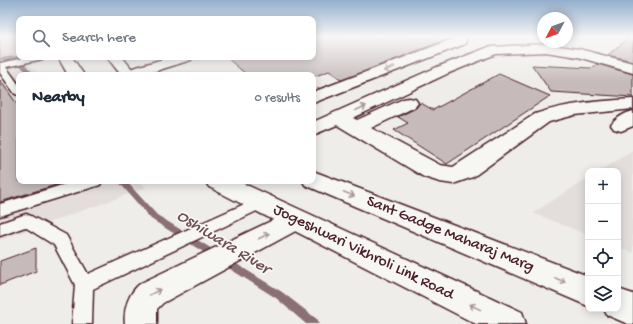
<!DOCTYPE html>
<meta charset="utf-8">
<style>
body{margin:0;font-family:"Gochi Hand",sans-serif;background:#f2f2f3;color:#1f2937}
.controls{position:absolute;right:12px;bottom:12px;display:grid;overflow:hidden;border-radius:8px;box-shadow:0 2px 10px #0003}
.controls button{width:36px;height:36px;display:grid;place-items:center;padding:0;border:0;border-bottom:1px solid #e0e1e3;background:#fff;color:#1f2937;font:20px sans-serif}
.compass{position:absolute;left:537px;top:12px;width:36px;height:36px;border-radius:50%;background:#fff;box-shadow:0 2px 10px #0003;rotate:229deg}
.list{margin:0;padding:0;list-style:none}
h2{display:flex;justify-content:space-between;align-items:center;height:52px;margin:0;padding:0 16px;font-size:17px}
h2 small{font-size:13px;font-weight:400;color:#747a83}
.icon{flex:none;width:22px;height:22px;fill:none;stroke:currentColor;stroke-width:2;stroke-linecap:round;stroke-linejoin:round}
.map{position:relative;flex:none;width:633px;height:324px;overflow:hidden}
.search{position:absolute;background:#fff;box-shadow:0 2px 10px #0003;left:16px;top:16px;width:300px;height:44px;display:flex;align-items:center;gap:10px;box-sizing:border-box;padding:0 14px;border-radius:8px;color:#747a83;font-size:15px}
.panel{position:absolute;background:#fff;box-shadow:0 2px 10px #0003;left:16px;top:72px;width:300px;height:112px;border-radius:8px}
.map>svg:first-child{display:block}
</style>
<div class="map">
<svg width="633" height="324" viewBox="0 0 633 324">
<rect width="100%" height="100%" fill="#efedea"/>
<filter id="ink" filterUnits="userSpaceOnUse"><feTurbulence type="fractalNoise" baseFrequency=".025" numOctaves="2"/><feDisplacementMap in="SourceGraphic" scale="8" xChannelSelector="R" yChannelSelector="G"/><feConvolveMatrix kernelMatrix="1 2 1 2 8 2 1 2 1" color-interpolation-filters="sRGB"/></filter>
<g filter="url(#ink)">
<!-- built -->
<g fill="#e3dedc">
<polygon points="24,59 39,75 19,75 19,181 140,181 146,188 0,240 0,65"/>
<polygon points="633,150 633,253 618,247 618,171 600,171"/>
<polygon points="588,178 588,235 533,213"/>
</g>
<!-- green -->
<polygon fill="#d7cfce" stroke="#90777c" points="0,37 19,37 19,57 24,57 24,59 0,65"/>
<g fill="none" stroke-linecap="round" stroke-linejoin="round">
<!-- stream -->
<g fill="#8a6f74" fill-rule="evenodd">
<polygon points="15,56 17,56 35,75 29,75 14,59 0,60 0,58"/>
<polygon points="118,181 126,181 157,215 282,292 318,320 319,324 306,324 276,298 151,219"/>
</g>
</g>
<!-- building -->
<g fill="#c6babb" stroke="#4a1f2b">
<polygon points="313,37 452,37 342,80 329,71 313,77 313,75 247,75 226,57 313,57"/>
<polygon points="630,37 633,37 633,61 608,55"/>
<polygon points="597,64 633,74 633,97 551,92 532,65 592,68"/>
<polygon points="499,74 550,96 447,164 394,130 408,123 398,117 416,108 419,104 421,103 433,110"/>
<polygon points="0,80 19,107 19,181 58,181 59,184 0,202"/>
<polygon points="36,248 36,271 0,285 0,261"/>
</g>
<g fill="none" stroke-linecap="round" stroke-linejoin="round">
<defs>
<g id="service">
<polygon points="28,57 44,57 43,59 6,67 19,85 19,95 15,94 0,73 0,63"/>
<polygon points="75,181 102,181 100,185 0,216 0,204"/>
<polygon points="260,197 265,199 267,203 265,207 93,289 92,324 72,324 75,285 54,245 25,227 0,236 0,223 26,214 31,216 66,235 88,274"/>
</g>
<g id="minor">
<polygon points="453,37 467,37 465,44 313,103 313,92 453,39"/>
<path d="M546 44 579 49 633 63V73L578 57 546 52 496 54 449 73 353 118 357 120 403 99 409 98 415 99 418 103 415 107 371 128 440 165 453 167 535 114C567 103 600 101 633 99V109L575 115 549 122 473 177 453 184 440 182 424 177 337 125 313 135V122L437 67 489 47Z"/>
<polygon points="170,57 193,57 191,60 143,75 121,74 123,71"/>
<path d="M633 111V126L621 131 614 129 611 125C616 118 625 113 633 111Z"/>
<path d="M294 210 303 213 307 220 303 227 163 303 157 309V324H125C123 309 129 292 141 283Z"/>
</g>
<g id="primary">
<polygon points="58,57 72,57 84,75 68,75"/>
<polygon points="107,57 122,57 137,75 121,75"/>
<polygon points="313,171 588,276 588,306 305,185 303,181 313,181"/>
<polygon points="205,181 238,181 522,312 526,324 476,324 209,187"/>
<polygon points="618,289 633,294 633,324 628,324 607,315 604,309 618,309"/>
</g>
</defs>
<!-- service casing -->
<use href="#service" stroke="#4a1f2b" stroke-width="3"/>
<!-- minor casing -->
<use href="#minor" stroke="#4a1f2b" stroke-width="3"/>
<!-- primary casing -->
<use href="#primary" stroke="#4a1f2b" stroke-width="3"/>
<!-- service -->
<use href="#service" fill="#f6f6f2" fill-rule="evenodd"/>
<!-- minor -->
<use href="#minor" fill="#f6f6f2" fill-rule="evenodd"/>
<!-- primary -->
<use href="#primary" fill="#f6f6f2" fill-rule="evenodd"/>
</g>
<!-- one-way arrows -->
<defs><path id="oneway-shaft" d="M-6 0H5M1.5-3L5.5 0L1.5 3" fill="none" stroke-width="1.6" stroke-linecap="round" stroke-linejoin="round"/></defs>
<g stroke="#a99598">
<use href="#oneway-shaft" transform="translate(389 69) rotate(159)"/>
<use href="#oneway-shaft" transform="translate(361 108) rotate(-25)"/>
<use href="#oneway-shaft" transform="translate(349 194) rotate(22)"/>
<use href="#oneway-shaft" transform="translate(264 236) rotate(-28)"/>
<use href="#oneway-shaft" transform="translate(560 280) rotate(22)"/>
<use href="#oneway-shaft" transform="translate(155 292) rotate(-29)"/>
<use href="#oneway-shaft" transform="translate(475 307) rotate(-154)"/>
</g>
</g>
<!-- sky -->
<linearGradient id="sky" x2="0" y2="1"><stop stop-color="#93aecd"/><stop offset="0.45" stop-color="#f8f7f6"/><stop offset="1" stop-color="#f8f7f6" stop-opacity="0"/></linearGradient>
<rect width="633" height="82" fill="url(#sky)"/>
<g text-anchor="middle" dominant-baseline="central" stroke-width="3.5" stroke-linejoin="round" paint-order="stroke">
<!-- near-street labels -->
<g font-size="16" fill="#4a1f2b" stroke="#f6f6f2">
<text transform="translate(450 235) rotate(22)">Sant Gadge Maharaj Marg</text>
<text transform="translate(363 253) rotate(26)">Jogeshwari Vikhroli Link Road</text>
</g>
<!-- near-water labels -->
<g font-size="17" font-style="italic" fill="#6f4e56" stroke="#f6f6f2">
<text transform="translate(223 243) rotate(32)">Oshiwara River</text>
</g>
</g>
</svg>
<div class="controls">
<button>+</button>
<button>−</button>
<button><svg class="icon" aria-label="locate" viewBox="0 0 24 24"><circle cx="12" cy="12" r="6"/><path d="M12 2v4M12 18v4M2 12h4M18 12h4"/></svg></button>
<button><svg class="icon" aria-label="layers" viewBox="0 0 24 24"><path d="M12 4l9 5-9 5-9-5zM3 14l9 5 9-5"/></svg></button>
</div>
<svg class="compass" viewBox="-18 -18 36 36"><path d="M0-13l5 13h-10z" fill="#e53935"/><path d="M0 13l5-13h-10z" fill="#747a83"/></svg>
<div class="search"><svg class="icon" aria-label="search" viewBox="0 0 24 24"><circle cx="10" cy="10" r="6"/><path d="M15 15l6 6"/></svg>Search here</div>
<section class="panel">
<h2>Nearby<small>0 results</small></h2>
<ul class="list">
</ul>
</section>
</div>
